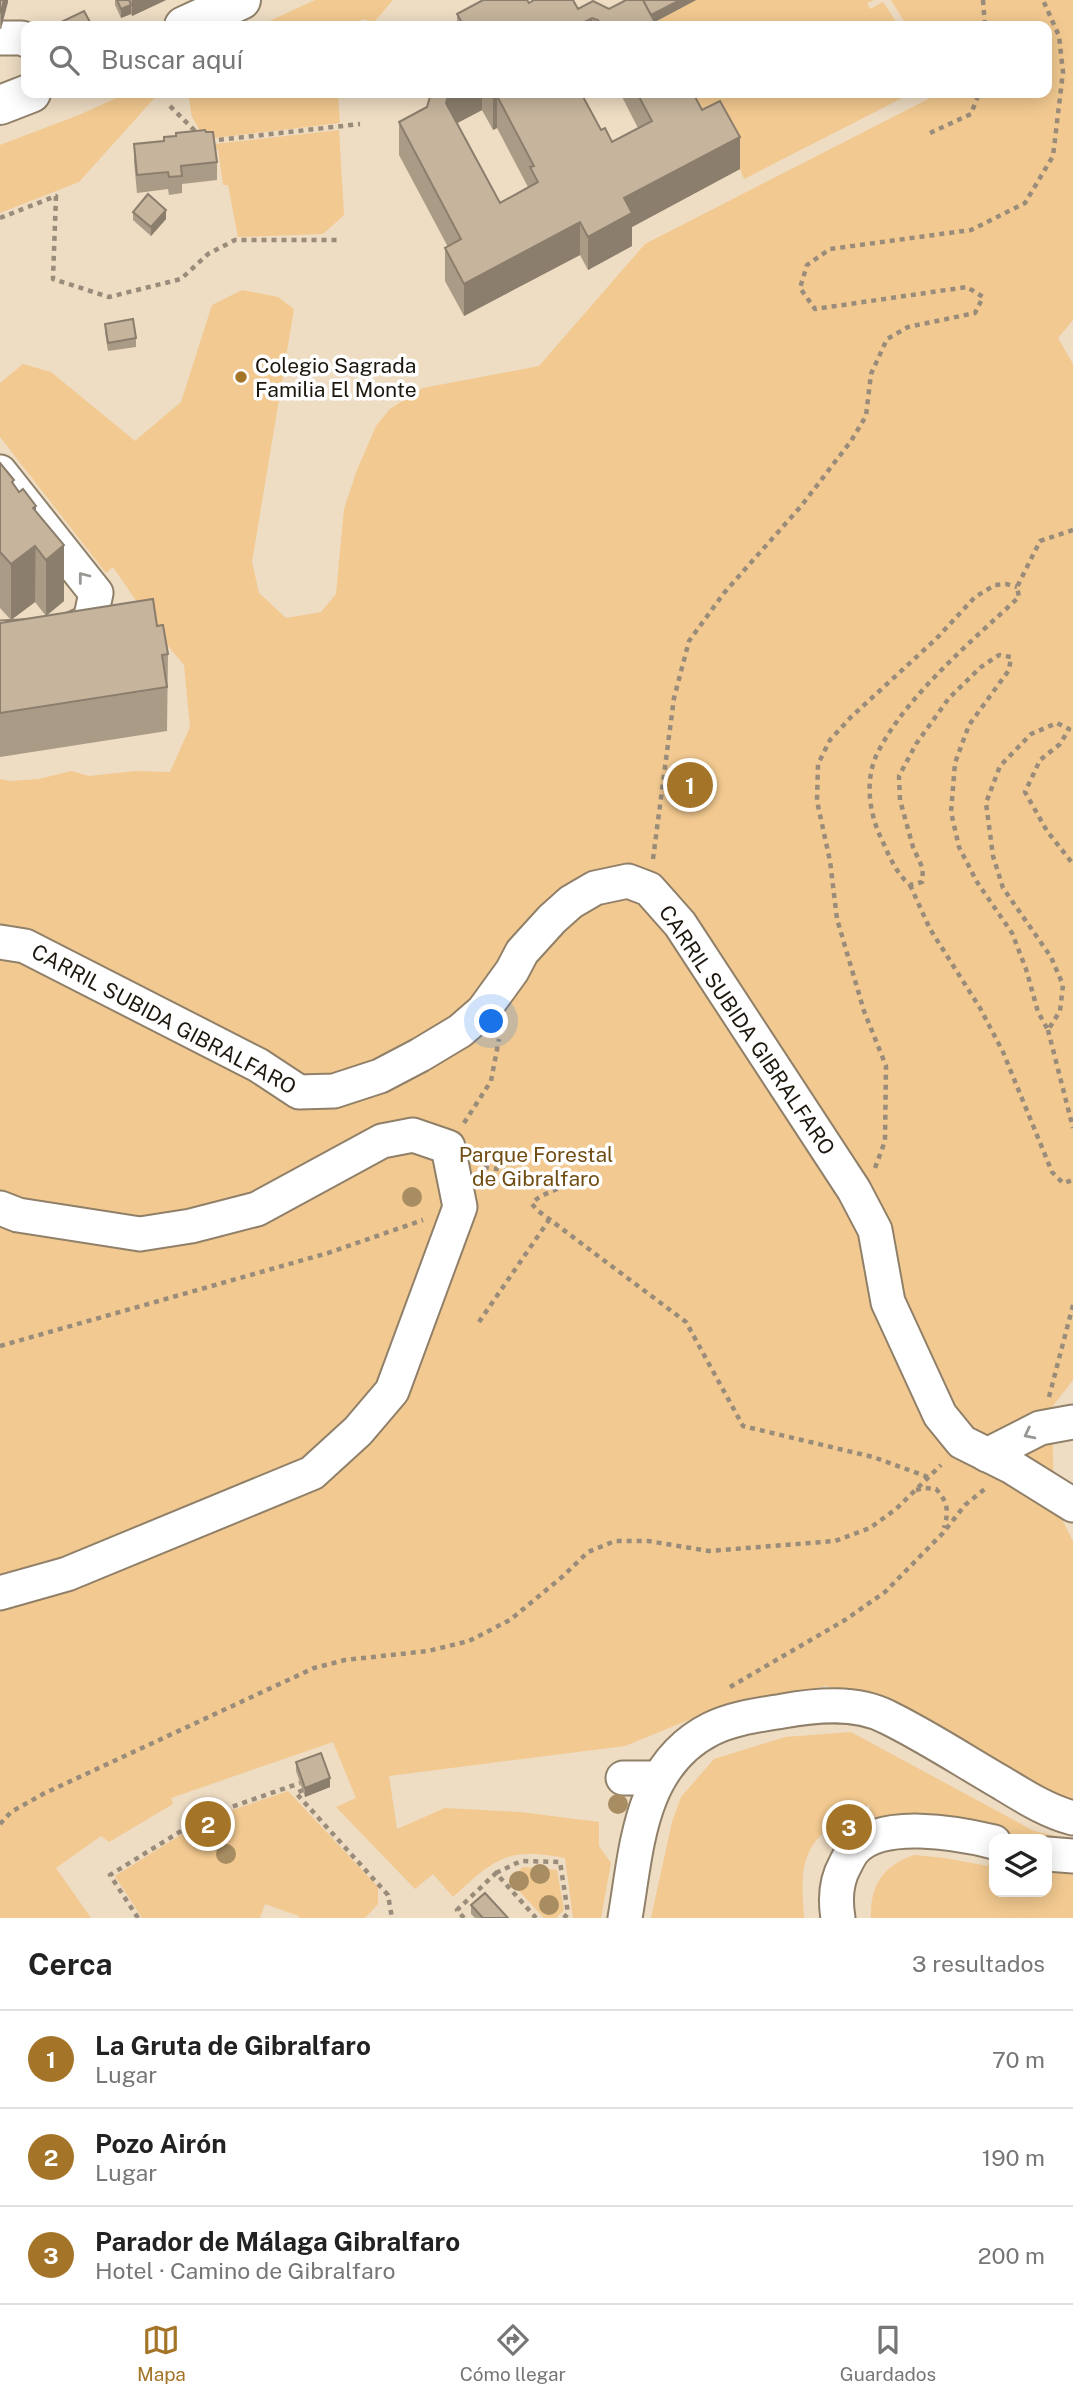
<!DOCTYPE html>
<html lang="es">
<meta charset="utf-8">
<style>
body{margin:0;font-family:"Public Sans",sans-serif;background:#f2f2f2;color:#222}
.controls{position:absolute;right:21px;bottom:21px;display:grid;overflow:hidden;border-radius:14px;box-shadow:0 4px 18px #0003}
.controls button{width:63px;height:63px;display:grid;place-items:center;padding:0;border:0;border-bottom:2px solid #e0e0e0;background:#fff;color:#222;font:35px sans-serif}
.you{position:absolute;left:492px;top:1022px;width:24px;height:24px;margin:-18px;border:5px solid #fff;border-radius:50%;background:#1a73e8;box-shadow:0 0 0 10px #1a73e833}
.badge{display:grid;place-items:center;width:46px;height:46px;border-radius:50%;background:#a47529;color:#fff;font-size:23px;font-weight:700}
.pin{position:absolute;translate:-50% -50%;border:4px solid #fff;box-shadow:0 2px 7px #0006}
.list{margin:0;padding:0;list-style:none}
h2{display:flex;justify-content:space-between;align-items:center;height:91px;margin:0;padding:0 28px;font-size:30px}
h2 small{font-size:23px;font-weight:400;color:#767676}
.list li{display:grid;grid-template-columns:46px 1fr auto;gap:21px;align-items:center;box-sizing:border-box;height:98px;padding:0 28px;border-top:2px solid #e0e0e0}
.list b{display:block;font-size:26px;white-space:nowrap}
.list p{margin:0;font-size:23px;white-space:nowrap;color:#767676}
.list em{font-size:23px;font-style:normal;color:#767676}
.icon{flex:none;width:38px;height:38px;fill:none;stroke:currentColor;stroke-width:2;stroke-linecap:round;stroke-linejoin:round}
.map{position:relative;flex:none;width:1073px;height:1918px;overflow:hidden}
.search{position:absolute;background:#fff;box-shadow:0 4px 18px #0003;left:21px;right:21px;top:21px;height:77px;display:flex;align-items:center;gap:18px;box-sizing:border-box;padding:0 24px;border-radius:14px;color:#767676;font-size:26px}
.sheet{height:385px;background:#fff}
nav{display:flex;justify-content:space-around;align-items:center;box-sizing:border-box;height:98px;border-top:2px solid #e0e0e0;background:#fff;font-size:19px;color:#767676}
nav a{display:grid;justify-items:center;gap:4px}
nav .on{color:#a47529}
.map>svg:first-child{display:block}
</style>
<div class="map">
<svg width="1073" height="1918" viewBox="0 0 1073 1918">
<rect width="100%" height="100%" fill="#eedcc3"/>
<!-- green -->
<g fill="#f2c990">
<polygon points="315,0 393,0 374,22 362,19 358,26 259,26"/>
<polygon points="629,0 874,0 867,3 870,9 883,2 899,26 640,26"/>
<path d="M891 0H1073V320L1058 338 1073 364V1380L1052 1407 1054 1504 1073 1541V1802L1069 1803 893 1703 826 1686 718 1708 625 1746 389 1776 397 1829 445 1808 520 1812 599 1822V1846L611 1863 601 1918H573L565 1858C552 1856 539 1853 527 1854 496 1854 474 1878 453 1897L433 1874 415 1889 336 1807 356 1798 333 1742 171 1798 173 1804 109 1842 101 1836 56 1868 91 1918H0V779L10 781 39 779 71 771 89 776 136 771 170 772 190 727 184 665 163 640 113 567 106 573 0 437V383L23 364 51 372 135 441 181 402 212 305 242 290 278 297 294 309 252 562 259 593 286 618 321 612 336 594 344 509 357 470 376 426 390 409 423 388 539 366 645 244 940 93H1047V26H907Z"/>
<polygon points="127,93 158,94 79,182 0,213 0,145 79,115"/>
<polygon points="188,93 338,93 340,123 205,139 192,117"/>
<polygon points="675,93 912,93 744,179 740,169"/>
<polygon points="339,130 344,215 323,234 238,237 228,185 223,185 218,149 206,150 205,145"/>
<path d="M851 1732 1034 1831 1073 1840 1030 1839 987 1827 872 1823 869 1805C846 1817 816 1830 807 1857 800 1875 803 1899 804 1918H651L672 1822 681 1797 714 1759 785 1737Z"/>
<polygon points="288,1791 378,1887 378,1904 365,1918 299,1918 299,1916 265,1904 260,1918 142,1918 115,1876 206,1819"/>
<path d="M914 1855 944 1858 988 1866 990 1856 994 1857V1892H1047V1870L1073 1873V1918H871C870 1885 883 1866 914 1855Z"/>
<polygon points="523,1867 557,1870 564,1910 556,1918 544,1918 509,1880"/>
</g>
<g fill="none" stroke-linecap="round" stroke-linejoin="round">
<defs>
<g id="minor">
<polyline points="0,38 22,38 26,40"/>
<polyline points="0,472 96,593 90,621 61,635 0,638"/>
<polyline points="0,942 25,946 258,1065 299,1092 334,1091 380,1076 420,1055 460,1031 483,1011 512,971 522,952 552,919 571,902 595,888 628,881 649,889 680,924 854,1190 875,1230 888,1302 940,1415 962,1442 1012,1467 1073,1505"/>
<polyline points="0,1208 18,1215 140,1234 191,1226 257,1209 382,1141 413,1135 448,1147 460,1207 392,1391 358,1431 312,1473 67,1574 0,1593"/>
<polyline points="987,1455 1040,1428 1073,1422"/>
<polyline points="623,1778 657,1778"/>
<polyline points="1047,1854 1073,1856"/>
<path d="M625 1918C637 1848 639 1765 711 1729 733 1718 759 1715 783 1711 816 1705 856 1701 887 1717 926 1736 964 1761 1002 1783 1025 1797 1047 1811 1073 1818"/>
<path d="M838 1918C835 1900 836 1881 845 1865 847 1861 850 1855 853 1851 880 1819 958 1833 994 1842"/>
</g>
<g id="major">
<polyline points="184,26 241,0"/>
<polyline points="0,105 31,93"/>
</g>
</defs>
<!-- minor casing -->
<use href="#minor" stroke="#908069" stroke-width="37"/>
<!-- major casing -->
<use href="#major" stroke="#908069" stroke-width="42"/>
<!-- path -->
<g stroke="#9a8c7a" stroke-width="4.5" stroke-dasharray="5 5" stroke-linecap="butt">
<polyline points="983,0 985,26"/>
<polyline points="170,106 199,135"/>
<polyline points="930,133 971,114 979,93"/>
<polyline points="209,141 360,124"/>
<polyline points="0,218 56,196 53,279 109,297 181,279 208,254 235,240 341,240"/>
<path d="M1073 530 1040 541 1017 587 1019 597C973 640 907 695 878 752 864 779 869 814 882 840 889 856 896 873 910 885L922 882 923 869 913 847 900 800 899 776 916 744 949 698 981 667 999 655 1011 657 1009 670 969 725 955 763 951 812 959 847 977 882 1012 933 1026 969 1038 1012 1048 1030 1060 1011 1063 985 1051 957 1003 888 993 856 986 803 1000 766 1031 734 1057 723 1069 729 1060 744 1040 760 1025 792 1047 831 1073 864"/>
<polyline points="653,859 674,698 689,641 724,593 802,505 851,441 866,416 871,374 887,339 908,327 975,313 983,297 967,287 815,309 800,288 807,265 830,249 971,230 1025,203 1053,156 1063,72 1059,36 1043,0"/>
<polyline points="910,885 930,929 980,1008 1003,1052 1052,1172 1063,1183 1073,1180"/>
<polyline points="1048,1030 1073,1128"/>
<polyline points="464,1123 491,1081 499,1039"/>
<path d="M484 1167 559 1179 563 1185C554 1193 540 1193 532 1204L537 1210 686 1322 743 1426 873 1457 928 1477"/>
<polyline points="875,1168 885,1141 886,1066 864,1011 837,919 830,861 817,801 818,764 830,740 851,717 936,639 975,597 995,585 1006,584 1017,587"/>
<polyline points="479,1322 549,1220"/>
<polyline points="0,1346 328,1253 423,1220"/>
<polyline points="1049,1397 1073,1305"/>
<path d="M916 1490 925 1488 936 1489C948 1502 949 1511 944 1528"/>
<polyline points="730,1687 845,1620 885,1592 943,1533 965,1505 986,1488"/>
<polyline points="303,1790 296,1793 388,1895 392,1918"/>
<polyline points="214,1813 300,1783"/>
<polyline points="0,1824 11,1812 43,1794 314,1668 345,1660 428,1651 469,1641 510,1620 562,1577 588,1552 615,1541 648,1541 709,1551 835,1541 870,1528 896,1509 941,1465"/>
<polyline points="496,1873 521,1861 560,1862 568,1913 564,1918"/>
<polyline points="138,1918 110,1875 199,1820"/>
<polyline points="464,1918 457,1910 496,1873 536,1918"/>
</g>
<!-- minor -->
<use href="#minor" stroke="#fff" stroke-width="33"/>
<!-- major -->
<use href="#major" stroke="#fff" stroke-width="38"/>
</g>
<!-- trees -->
<g fill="#a98d62">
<circle cx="412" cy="1197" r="10"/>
<circle cx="618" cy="1804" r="10"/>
<circle cx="226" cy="1854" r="10"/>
<circle cx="540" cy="1874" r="10"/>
<circle cx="519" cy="1881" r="10"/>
<circle cx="549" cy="1905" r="10"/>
</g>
<!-- wall -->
<g fill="#aa9b86" fill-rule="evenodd">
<polygon points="0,0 8,0 1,29 0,29"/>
<polygon points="115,0 166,0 132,16 131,14 121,18 115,5"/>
<polygon points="626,0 696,0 655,22 657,26 457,26 457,14 529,3 578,9 609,9"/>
<path d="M431 93H581L601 130 612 142 638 128 620 93H693L702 110 740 169 632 227V246L588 270 580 255 464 316 445 281V248L448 247 399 155V122L427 107ZM482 110 493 130 497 128 528 187 500 203 457 123Z"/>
<polygon points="134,144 217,162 217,180 182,184 182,193 169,195 168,189 137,193 134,161"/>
<polygon points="133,212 166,219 151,236 133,220"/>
<polygon points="105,324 136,338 136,347 108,351 105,332"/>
<polygon points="0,463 14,485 36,511 64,601 46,616 35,602 11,620 0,608"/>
<polygon points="0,623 157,626 168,654 167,731 0,757"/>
<polygon points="296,1762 330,1787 305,1797 296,1771"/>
<polygon points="196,1816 219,1822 213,1830 203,1832 196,1825"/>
<polygon points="471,1905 508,1918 475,1918 471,1914"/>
</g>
<!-- shaded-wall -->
<g fill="#8b7e6d">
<polygon points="4,0 8,0 8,2 1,29 1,12"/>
<polygon points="132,0 166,0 132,16"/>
<polygon points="680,0 696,0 647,26 645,18"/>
<polygon points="131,5 131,14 121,18 121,9"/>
<polygon points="592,18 592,26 577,26"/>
<polygon points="453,93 482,93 482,110 448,128 446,103 448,95"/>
<polygon points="497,96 497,128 493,130 493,97"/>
<polygon points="740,137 740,169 632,227 632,246 588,270 588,237 624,198"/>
<polygon points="166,210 166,219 151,236 151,227"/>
<polygon points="580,222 580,255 464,316 464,284"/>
<polygon points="36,506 35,602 11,620 11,564 33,508"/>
<polygon points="64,545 64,601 46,616 46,560"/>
<polygon points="700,783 700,792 694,800 680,805 680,796"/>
<polygon points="330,1778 330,1787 305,1797 305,1788"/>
<polygon points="219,1814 219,1822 213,1830 203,1832 203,1824"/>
</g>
<!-- building -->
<g fill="#c6b49c" stroke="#8b7e6d" stroke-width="2">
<polygon points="0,0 4,0 1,12 0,12"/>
<polygon points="117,0 129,0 131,5 121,9"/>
<polygon points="483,0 527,0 529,3 534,0 573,0 578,9 593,1 609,9 626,0 643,0 657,26 601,26 598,20 592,18 577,26 464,26 457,14"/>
<polygon points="643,0 680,0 651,15"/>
<polygon points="84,11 91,24 85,26 53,26"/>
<polygon points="431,93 453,93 448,95 446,103 500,203 538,182 530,167 534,166 497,96 493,97 490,93 581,93 601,130 605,128 612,142 652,121 637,93 693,93 702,110 720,101 740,137 624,198 632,213 588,237 580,222 464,284 445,248 461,239 399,122 427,107"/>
<polygon points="205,130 206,132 213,132 217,162 181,166 182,176 169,177 168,172 137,175 134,144 164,141 164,137 176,136 176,133"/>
<polygon points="148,194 166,210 151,227 133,212"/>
<polygon points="133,319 136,338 108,343 105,324"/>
<polygon points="0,463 14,480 12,482 19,492 23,489 36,506 33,508 64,545 46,560 35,546 11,564 0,552"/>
<polygon points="153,599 157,626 163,625 168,654 162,655 167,687 0,713 0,623"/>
<polygon points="683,762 698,770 700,783 694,791 680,796"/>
<polygon points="321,1753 330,1778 305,1788 296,1762"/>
<polygon points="216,1806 219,1814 213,1821 203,1824 196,1816"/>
<polygon points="485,1893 508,1918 483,1918 471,1905"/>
</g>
<!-- one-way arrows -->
<defs><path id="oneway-chevron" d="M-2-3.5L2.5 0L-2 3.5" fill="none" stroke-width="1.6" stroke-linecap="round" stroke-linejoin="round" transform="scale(1.75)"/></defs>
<g stroke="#999793">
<use href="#oneway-chevron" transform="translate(83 577) rotate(-128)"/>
<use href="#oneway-chevron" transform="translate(1029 1434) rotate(153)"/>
</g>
<!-- markers -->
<circle fill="#a47529" stroke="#fff" stroke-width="2.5" cx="241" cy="377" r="7"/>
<g text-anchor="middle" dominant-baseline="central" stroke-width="7" stroke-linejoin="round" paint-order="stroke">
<!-- poi labels -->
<g font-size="21" fill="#1d170e" stroke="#fff" text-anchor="start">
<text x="255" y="365">Colegio Sagrada<tspan x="255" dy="24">Familia El Monte</tspan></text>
</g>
<!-- street labels -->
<g font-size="21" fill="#1d170e" stroke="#fff">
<text transform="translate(164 1019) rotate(28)">CARRIL SUBIDA GIBRALFARO</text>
<text transform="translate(747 1030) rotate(56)">CARRIL SUBIDA GIBRALFARO</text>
</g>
<!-- park labels -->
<g font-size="21" fill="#704d13" stroke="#fff">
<text x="536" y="1154">Parque Forestal<tspan x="536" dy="24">de Gibralfaro</tspan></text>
</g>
</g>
</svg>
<div class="controls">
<button><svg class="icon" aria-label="layers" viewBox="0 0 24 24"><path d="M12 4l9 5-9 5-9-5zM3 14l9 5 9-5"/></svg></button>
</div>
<div class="you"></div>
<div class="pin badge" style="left:690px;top:785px">1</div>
<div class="pin badge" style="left:208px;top:1824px">2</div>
<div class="pin badge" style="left:849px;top:1827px">3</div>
<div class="search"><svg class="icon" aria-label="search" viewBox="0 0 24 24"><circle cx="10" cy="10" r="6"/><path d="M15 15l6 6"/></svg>Buscar aquí</div>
</div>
<section class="sheet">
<h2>Cerca<small>3 resultados</small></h2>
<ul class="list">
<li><span class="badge">1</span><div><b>La Gruta de Gibralfaro</b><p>Lugar</p></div><em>70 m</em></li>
<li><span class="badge">2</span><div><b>Pozo Airón</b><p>Lugar</p></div><em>190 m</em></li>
<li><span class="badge">3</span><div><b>Parador de Málaga Gibralfaro</b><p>Hotel · Camino de Gibralfaro</p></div><em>200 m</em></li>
</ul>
</section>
<nav>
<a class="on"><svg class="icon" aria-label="map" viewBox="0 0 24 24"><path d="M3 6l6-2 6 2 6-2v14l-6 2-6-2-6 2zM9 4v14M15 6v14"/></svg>Mapa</a>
<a><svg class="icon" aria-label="directions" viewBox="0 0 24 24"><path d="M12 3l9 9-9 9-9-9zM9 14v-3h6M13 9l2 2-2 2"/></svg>Cómo llegar</a>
<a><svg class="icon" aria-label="saved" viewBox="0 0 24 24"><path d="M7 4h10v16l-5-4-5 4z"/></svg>Guardados</a>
</nav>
